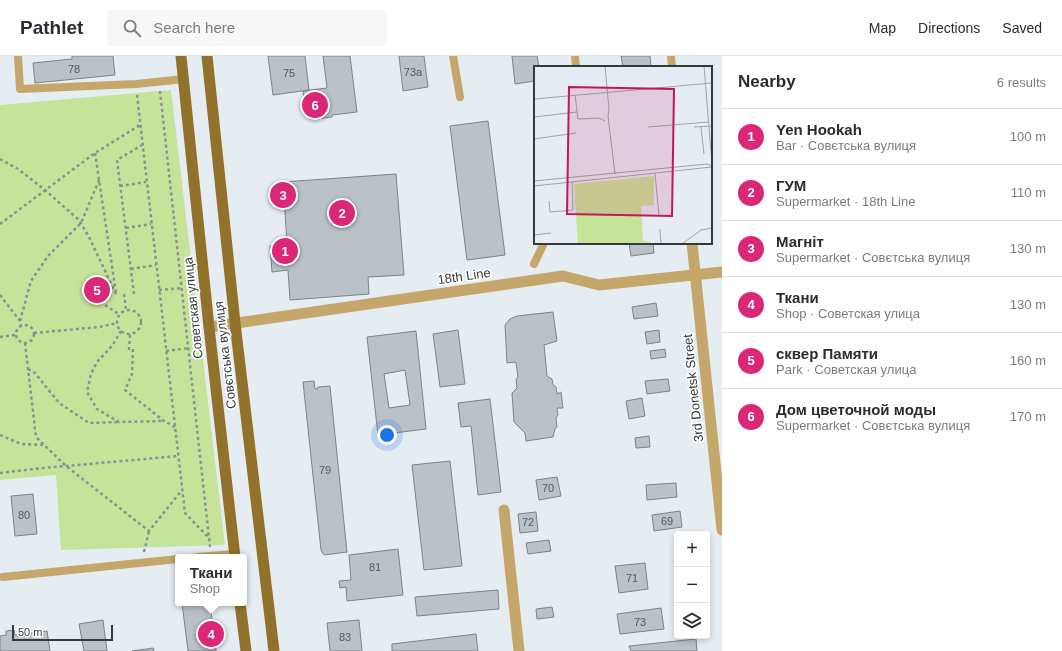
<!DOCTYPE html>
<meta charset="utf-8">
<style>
body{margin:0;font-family:Arial,sans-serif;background:#f7f7f7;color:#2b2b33}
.controls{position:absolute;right:12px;bottom:12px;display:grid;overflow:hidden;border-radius:4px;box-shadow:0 2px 6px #0003}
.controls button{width:36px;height:36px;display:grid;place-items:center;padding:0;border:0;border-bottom:1px solid #e1e1e2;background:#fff;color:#2b2b33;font:20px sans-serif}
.scale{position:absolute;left:12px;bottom:10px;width:101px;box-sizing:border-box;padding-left:4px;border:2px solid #36393b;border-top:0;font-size:11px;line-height:14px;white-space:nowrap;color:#36393b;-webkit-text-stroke:3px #fff;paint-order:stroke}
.you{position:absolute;left:387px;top:379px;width:14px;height:14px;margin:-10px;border:3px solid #fff;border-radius:50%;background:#1a73e8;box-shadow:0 0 0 6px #1a73e833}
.badge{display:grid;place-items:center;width:26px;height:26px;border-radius:50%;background:#db2777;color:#fff;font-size:13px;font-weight:700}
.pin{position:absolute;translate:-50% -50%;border:2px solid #fff;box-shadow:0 1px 4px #0006}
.popup{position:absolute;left:175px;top:498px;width:72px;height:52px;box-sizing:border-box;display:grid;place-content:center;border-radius:4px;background:#fff;filter:drop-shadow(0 1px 3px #0005);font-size:13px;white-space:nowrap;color:#7c7c81}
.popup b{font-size:15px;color:#2b2b33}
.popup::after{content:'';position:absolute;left:50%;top:100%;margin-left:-8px;border:8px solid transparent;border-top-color:#fff}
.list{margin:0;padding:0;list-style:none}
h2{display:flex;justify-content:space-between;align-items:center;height:52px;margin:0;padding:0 16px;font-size:17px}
h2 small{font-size:13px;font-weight:400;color:#7c7c81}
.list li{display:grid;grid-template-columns:26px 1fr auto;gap:12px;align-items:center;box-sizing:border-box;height:56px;padding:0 16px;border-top:1px solid #e1e1e2}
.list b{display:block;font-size:15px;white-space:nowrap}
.list p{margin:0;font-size:13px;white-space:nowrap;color:#7c7c81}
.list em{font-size:13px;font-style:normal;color:#7c7c81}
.icon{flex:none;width:22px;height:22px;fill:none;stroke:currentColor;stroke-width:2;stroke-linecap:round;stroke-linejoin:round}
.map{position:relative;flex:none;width:722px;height:595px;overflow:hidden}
header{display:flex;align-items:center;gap:24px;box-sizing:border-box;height:56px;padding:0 20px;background:#fff;border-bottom:1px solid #e1e1e2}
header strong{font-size:19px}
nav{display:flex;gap:22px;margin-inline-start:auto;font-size:14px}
.search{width:280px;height:36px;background:#f7f7f7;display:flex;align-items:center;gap:10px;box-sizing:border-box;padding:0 14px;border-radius:4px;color:#7c7c81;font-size:15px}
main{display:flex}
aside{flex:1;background:#fff}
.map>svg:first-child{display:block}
</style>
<header>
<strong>Pathlet</strong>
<div class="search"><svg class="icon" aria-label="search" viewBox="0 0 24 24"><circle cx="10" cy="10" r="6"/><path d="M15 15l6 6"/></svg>Search here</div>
<nav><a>Map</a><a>Directions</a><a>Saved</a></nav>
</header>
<main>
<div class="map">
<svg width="722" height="595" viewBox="0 0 722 595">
<rect width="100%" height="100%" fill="#e5ecf2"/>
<!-- green -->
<polygon fill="#c6e499" points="171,34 225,489 61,494 56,419 0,424 0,49"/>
<!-- building -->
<g fill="#bac1c7" stroke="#7d8389" fill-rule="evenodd">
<polygon points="72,0 113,0 115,19 35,27 33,7 72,3"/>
<polygon points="268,0 305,0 309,34 273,39"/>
<polygon points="323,0 350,0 357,56 332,59 332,61 316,63 305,51 303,35 327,32"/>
<polygon points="399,0 424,0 428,31 403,35"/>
<polygon points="512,0 537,0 539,11 535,11 535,25 515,28"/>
<polygon points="621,0 650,0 651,11 623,11"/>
<polygon points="488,65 505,199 467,204 450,70"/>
<polygon points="396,118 404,219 368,221 369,238 290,244 288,214 272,216 270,190 287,188 283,126"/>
<polygon points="629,187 653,187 654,197 631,200"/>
<polygon points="656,247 658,260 634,263 632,251"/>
<polygon points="553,256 557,285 544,289 547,320 552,323 553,329 556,331 557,338 561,336 563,352 557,352 558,359 556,362 557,371 555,373 553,381 526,385 525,377 514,366 512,337 517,332 516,323 518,321 516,306 507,307 505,269 510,263 517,260"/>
<polygon points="458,274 465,328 440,331 433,278"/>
<polygon points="659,274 660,286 647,288 645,276"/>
<path d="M416 275 426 373 378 379 367 281ZM405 314 410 349 389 352 384 318Z"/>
<polygon points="665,293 666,301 651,303 650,295"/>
<polygon points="668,323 670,335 647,338 645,325"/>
<polygon points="314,325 315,333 317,333 318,331 330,330 347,496 324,499 321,494 303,326"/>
<polygon points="642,342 645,360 629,363 626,345"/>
<polygon points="490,343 501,436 478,439 471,370 461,371 458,347"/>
<polygon points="649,380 650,391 636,392 635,382"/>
<polygon points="450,405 462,510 424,514 412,409"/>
<polygon points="557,421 561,440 539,444 536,424"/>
<polygon points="676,427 677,441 647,444 646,429"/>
<polygon points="33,438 37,478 15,480 11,440"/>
<polygon points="680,455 682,471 654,475 652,459"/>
<polygon points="536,456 538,475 520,477 518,458"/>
<polygon points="549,484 551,495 528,498 526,487"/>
<polygon points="398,493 403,539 347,545 346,531 340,532 339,525 351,524 349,499"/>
<polygon points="645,507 648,533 619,537 615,510"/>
<polygon points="498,534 499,553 417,560 415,541"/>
<polygon points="182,547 210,547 216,595 188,595"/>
<polygon points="552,551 554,561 537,563 536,553"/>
<polygon points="661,552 664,573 620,578 617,558"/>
<polygon points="103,564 107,595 84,595 79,568"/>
<polygon points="359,564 362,595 330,595 327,567"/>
<polygon points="14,574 15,579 47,575 50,595 0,595 0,580 6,579 6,575"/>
<polygon points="476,578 478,595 392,595 392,588"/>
<polygon points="696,583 697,595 631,595 629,590"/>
<polygon points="153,592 154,595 132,595"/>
</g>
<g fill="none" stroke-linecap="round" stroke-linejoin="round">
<!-- path -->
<g stroke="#8b9094" stroke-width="2.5" stroke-dasharray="3 3" stroke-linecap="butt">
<polyline points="160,35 210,491"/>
<polyline points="137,39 185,457 210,483"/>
<polyline points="95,97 116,237"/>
<polyline points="0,103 18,113 45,134 79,164 89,181 117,240"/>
<polyline points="120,130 146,126"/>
<polyline points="0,168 95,97 140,69"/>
<polyline points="126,172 151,168"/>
<polyline points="131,213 156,209"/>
<polyline points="159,234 182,232"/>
<polyline points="124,238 126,254"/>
<polyline points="134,238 117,104 142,89"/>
<polyline points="0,239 20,265 21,269"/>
<polyline points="105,249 120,259"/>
<circle cx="129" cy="266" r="12"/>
<polyline points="20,265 31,225 48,200 81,167 100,122"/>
<circle cx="25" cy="278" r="9"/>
<polyline points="121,275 112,290 97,306 91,318 87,336 97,353 119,366 164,365"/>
<polyline points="34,277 99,271 118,267"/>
<polyline points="0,281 15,279"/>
<polyline points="25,287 36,381 66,410 149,475 182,434"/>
<polyline points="133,293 132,318 125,334 164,365 175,371"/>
<polyline points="129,294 130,278"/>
<polyline points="166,295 189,292"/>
<polyline points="28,313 35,317 59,347 89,367 119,366"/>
<polyline points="0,379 21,388 43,389"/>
<polyline points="0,417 43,412 179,400"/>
<polyline points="144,496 149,475"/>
</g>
<!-- service -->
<g stroke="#c6a76b" stroke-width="8">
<polyline points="18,0 20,33 136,28 184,23"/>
<polyline points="453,0 460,41"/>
<polyline points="575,0 576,11"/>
<polyline points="671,0 672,11"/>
<polyline points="534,208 544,187"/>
<polyline points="197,501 234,498"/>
<polyline points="3,521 178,503"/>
</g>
<!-- minor -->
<g stroke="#c6a76b" stroke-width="11">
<polyline points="692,187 722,474"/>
<polyline points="209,271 563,220 599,229 722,216"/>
<polyline points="504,454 519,595"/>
</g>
<!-- primary -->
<g stroke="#92712a" stroke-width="11">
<polyline points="181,0 209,271 235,501"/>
<polyline points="207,0 235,267 274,595"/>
<polyline points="240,547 246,595"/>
</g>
</g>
<g text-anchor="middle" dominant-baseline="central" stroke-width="3.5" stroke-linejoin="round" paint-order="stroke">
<!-- number labels -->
<g font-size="11" fill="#575b5e">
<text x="74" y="13">78</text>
<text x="413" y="16">73а</text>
<text x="289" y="17">75</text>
<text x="325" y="414">79</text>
<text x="548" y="432">70</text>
<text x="24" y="459">80</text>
<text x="667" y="465">69</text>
<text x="528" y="466">72</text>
<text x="375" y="511">81</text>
<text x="632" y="522">71</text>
<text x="640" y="566">73</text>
<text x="345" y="581">83</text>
</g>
<!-- street labels -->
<g font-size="13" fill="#36393b" stroke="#fff">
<text transform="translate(464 220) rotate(-8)">18th Line</text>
<text transform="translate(193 252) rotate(-96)">Советская улица</text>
<text transform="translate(225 299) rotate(-97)">Совєтська вулиця</text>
<text transform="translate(693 332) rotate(-96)">3rd Donetsk Street</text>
</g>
</g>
<!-- overview -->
<g transform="translate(534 10)">
<rect width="178" height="178" fill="#e5ecf2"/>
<path d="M120 110V139L107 140 109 174 120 178H44L40 118Z" fill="#c6e499"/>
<path fill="none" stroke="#9fa4a9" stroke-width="1" d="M71 0 75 43 74 50 81 108M170 0 178 98M41 29 44 53 65 52 71 55M0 33 178 17M0 51 43 46M114 61 174 56M160 61 178 60M167 61 170 88M0 73 42 67M121 108 125 149M0 115 173 98 178 100M0 120 178 101M15 135 16 146 39 144 38 116M126 163 127 178M0 169 17 167M148 178 167 164 178 162"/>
<path fill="#c2185b" fill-opacity="0.15" stroke="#c2185b" stroke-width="2" d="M35 21 140 23 138 150 33 148Z"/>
<rect width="178" height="178" fill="none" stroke="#36393b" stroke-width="2"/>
</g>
</svg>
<div class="controls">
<button>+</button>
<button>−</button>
<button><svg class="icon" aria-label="layers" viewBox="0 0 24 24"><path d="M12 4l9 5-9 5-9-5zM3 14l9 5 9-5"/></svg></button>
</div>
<div class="scale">50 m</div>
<div class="you"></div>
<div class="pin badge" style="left:285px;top:195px">1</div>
<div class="pin badge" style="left:342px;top:157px">2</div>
<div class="pin badge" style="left:283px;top:139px">3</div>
<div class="pin badge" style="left:211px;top:578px">4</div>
<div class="popup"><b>Ткани</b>Shop</div>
<div class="pin badge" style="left:97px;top:234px">5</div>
<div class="pin badge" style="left:315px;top:49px">6</div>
</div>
<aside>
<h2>Nearby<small>6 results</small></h2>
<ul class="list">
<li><span class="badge">1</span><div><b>Yen Hookah</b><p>Bar · Совєтська вулиця</p></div><em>100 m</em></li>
<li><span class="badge">2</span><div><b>ГУМ</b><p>Supermarket · 18th Line</p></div><em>110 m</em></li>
<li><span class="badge">3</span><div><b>Магніт</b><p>Supermarket · Совєтська вулиця</p></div><em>130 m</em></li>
<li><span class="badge">4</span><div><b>Ткани</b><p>Shop · Советская улица</p></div><em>130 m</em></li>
<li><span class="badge">5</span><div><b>сквер Памяти</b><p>Park · Советская улица</p></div><em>160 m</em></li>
<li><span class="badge">6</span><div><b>Дом цветочной моды</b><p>Supermarket · Совєтська вулиця</p></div><em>170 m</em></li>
</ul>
</aside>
</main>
